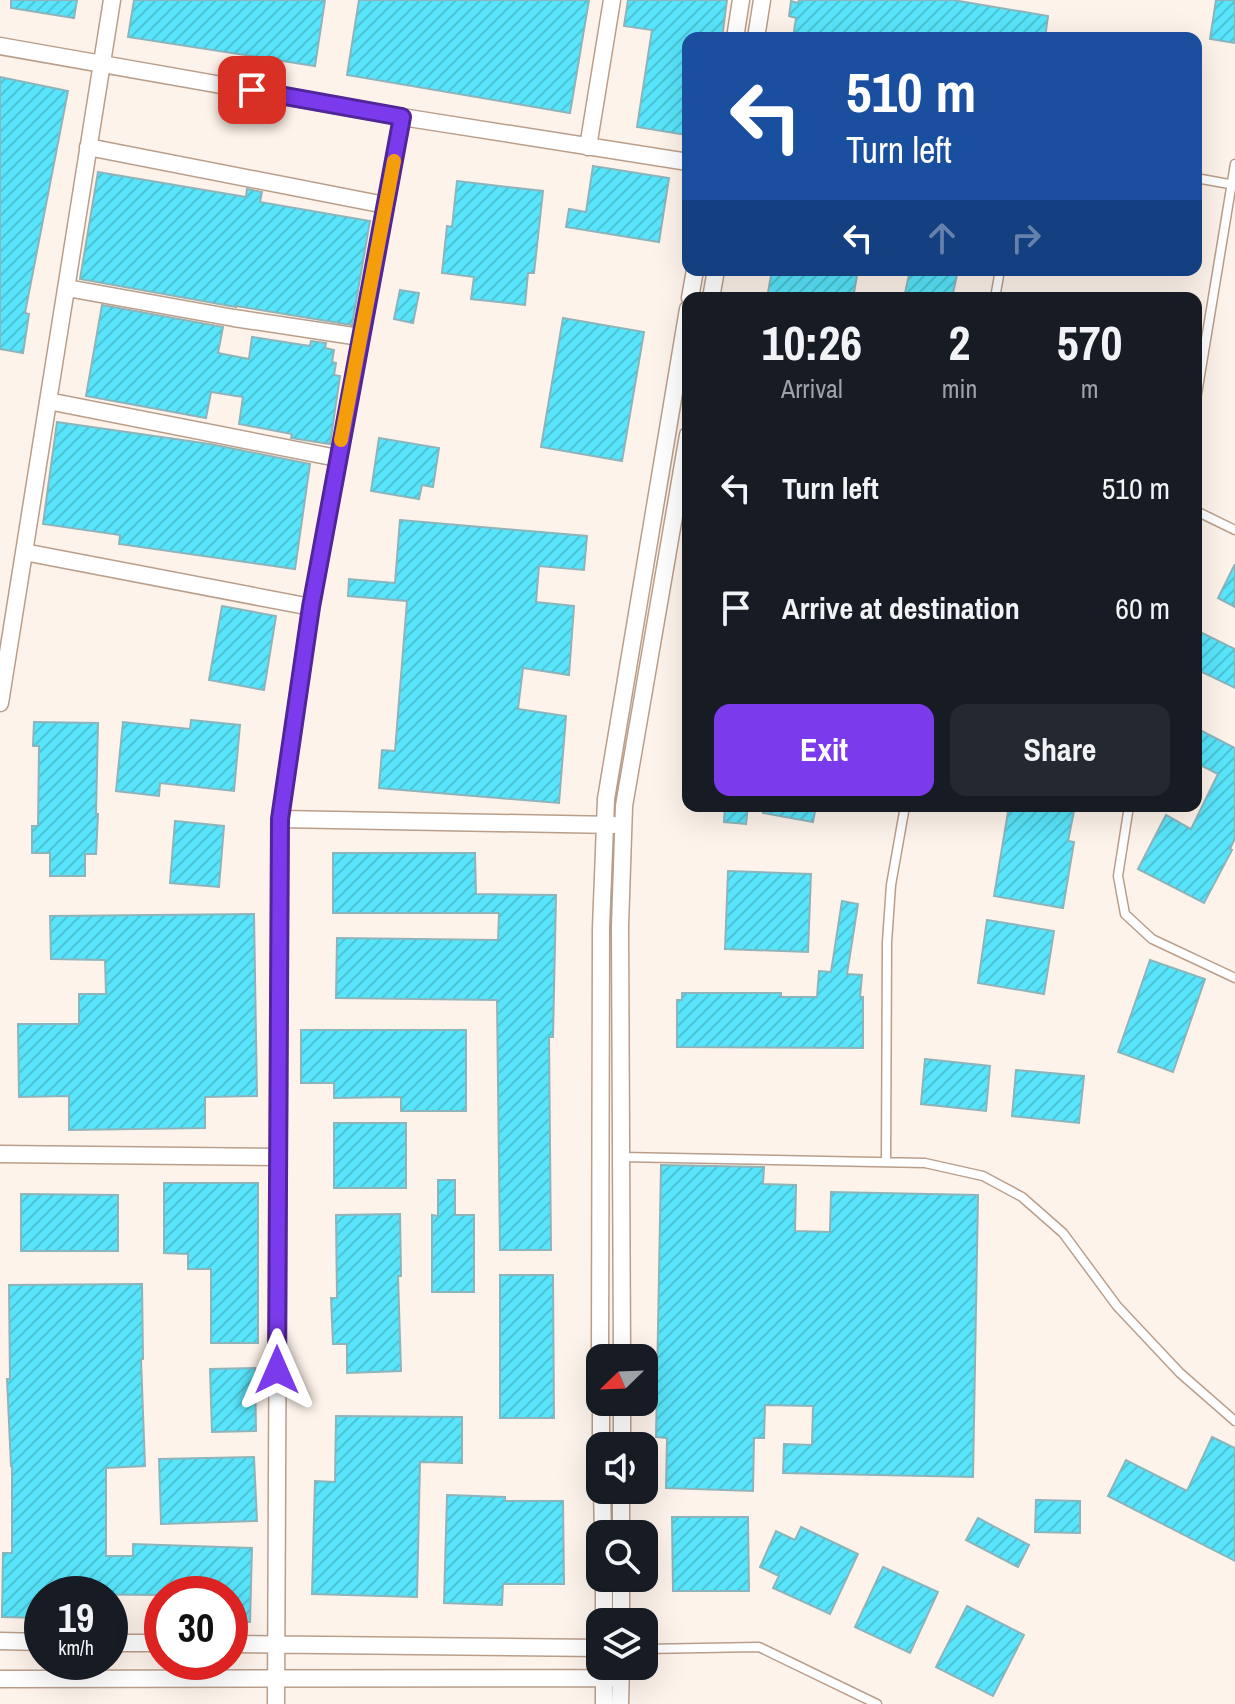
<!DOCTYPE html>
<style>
:root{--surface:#171b24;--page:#242831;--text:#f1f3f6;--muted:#9ea1a6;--accent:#7c3aed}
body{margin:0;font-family:"Archivo Narrow",sans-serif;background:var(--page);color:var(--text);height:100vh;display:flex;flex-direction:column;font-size:30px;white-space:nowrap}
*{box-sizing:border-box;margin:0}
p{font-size:26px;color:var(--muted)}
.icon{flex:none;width:44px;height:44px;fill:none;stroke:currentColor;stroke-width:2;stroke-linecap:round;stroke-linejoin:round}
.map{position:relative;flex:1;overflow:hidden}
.drawer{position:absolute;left:682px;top:292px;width:520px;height:520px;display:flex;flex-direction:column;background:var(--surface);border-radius:16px;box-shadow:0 8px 32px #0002}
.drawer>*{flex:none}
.guide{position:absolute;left:682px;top:32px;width:520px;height:244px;border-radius:16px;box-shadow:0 8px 32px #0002;background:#1a4fa0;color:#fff;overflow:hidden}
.needle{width:52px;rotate:247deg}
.tools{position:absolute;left:586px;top:1344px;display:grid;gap:16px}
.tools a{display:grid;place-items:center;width:72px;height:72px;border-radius:16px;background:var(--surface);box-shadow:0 8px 32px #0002;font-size:40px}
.speed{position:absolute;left:24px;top:1576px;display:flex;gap:16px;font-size:40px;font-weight:700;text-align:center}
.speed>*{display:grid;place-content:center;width:104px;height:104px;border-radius:50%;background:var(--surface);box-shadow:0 8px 32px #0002;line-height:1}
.speed small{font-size:20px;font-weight:400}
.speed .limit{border:12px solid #d22;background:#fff;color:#111}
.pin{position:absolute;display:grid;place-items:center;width:68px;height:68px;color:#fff;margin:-34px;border-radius:16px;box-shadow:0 4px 12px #0006}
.me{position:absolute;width:88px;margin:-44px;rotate:0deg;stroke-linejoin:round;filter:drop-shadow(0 0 6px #0008)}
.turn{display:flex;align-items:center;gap:28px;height:168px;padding:0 32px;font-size:36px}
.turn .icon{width:104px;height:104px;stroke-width:2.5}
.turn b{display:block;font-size:56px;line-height:68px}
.lanes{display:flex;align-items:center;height:76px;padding:0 32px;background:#0003;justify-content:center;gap:40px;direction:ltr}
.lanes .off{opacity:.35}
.eta{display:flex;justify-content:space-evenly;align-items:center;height:136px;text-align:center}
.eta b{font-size:48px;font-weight:700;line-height:56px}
.action{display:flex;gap:16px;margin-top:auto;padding:16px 32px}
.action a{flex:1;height:92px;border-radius:16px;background:var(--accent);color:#fff;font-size:32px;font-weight:700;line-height:92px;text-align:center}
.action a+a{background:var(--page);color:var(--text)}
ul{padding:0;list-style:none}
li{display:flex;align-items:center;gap:24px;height:120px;padding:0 32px}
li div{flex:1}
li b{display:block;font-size:30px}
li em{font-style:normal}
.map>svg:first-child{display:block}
</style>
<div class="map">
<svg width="1235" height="1704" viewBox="0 0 1235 1704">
<defs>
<pattern id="building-hatch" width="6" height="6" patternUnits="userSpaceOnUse" patternTransform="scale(2)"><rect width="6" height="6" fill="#58e5fb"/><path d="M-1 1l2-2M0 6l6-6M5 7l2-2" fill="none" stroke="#4cc4d6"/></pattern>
</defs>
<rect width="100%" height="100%" fill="#fef3ea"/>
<path fill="url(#building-hatch)" stroke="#8db4bb" stroke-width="2" d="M11 0H77L74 18 11 8Z
M134 0H325L315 66 128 37Z
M359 0H589L570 113 347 75Z
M628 0H727L722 38H688L687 135 637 127 652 30 624 26Z
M799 0H953L1048 16 1045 38H793L796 18 789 16 791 1 798 3Z
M1216 0H1235V43L1210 39Z
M0 77 68 91 25 313 29 314 23 353 0 349Z
M593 166 669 178 659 242 566 227 569 209 586 212Z
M98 172 246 197 247 189 262 192 260 202 370 221 352 325 236 306V307L80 279Z
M457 181 543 191 534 273H528L525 305 471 299 474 277 442 273 447 226 452 227Z
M772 270H858L853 298H767Z
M910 270H958L952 298H904Z
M400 290 419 293 413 323 394 319Z
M102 305 223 327 218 353 249 359 252 337 310 346 311 341 326 343 325 348 334 350 332 362 336 363 334 375 340 376 330 444 291 438 292 434 239 424 243 397 211 392 206 418 86 396Z
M563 318 644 332 622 461 541 447Z
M57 422 210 444 310 464 295 569 119 544 120 535 43 524Z
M379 438 439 448 433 487 422 485 419 499 371 491Z
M400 520 587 536 584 570 539 566 536 602 574 606 569 675 523 668 518 709 566 716 559 803 379 788 382 750 395 751 407 601 348 596 349 579 395 583Z
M1235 564V607L1218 598Z
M222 606 276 616 264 690 209 680Z
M1196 630 1235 649V688L1196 669Z
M191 720 240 725 234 791 160 783 159 796 116 791 123 722 190 729Z
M34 722 98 723 96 814H98L96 854H85V876H50V853H32V826H38L39 746H33Z
M1196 728 1235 748V838L1230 849 1232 850 1204 903 1138 869 1166 815 1191 829 1218 774 1196 763Z
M725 806H748L746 824 724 822Z
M763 806H816L813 822 763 813Z
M1009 806H1075L1068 841 1074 842 1063 908 994 896Z
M175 821 224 826 219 887 170 883Z
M333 853H475L476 894 556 895 553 1037H549L551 1250H500L497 1000 336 998 337 938 498 940 499 913H333Z
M728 871 811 874 808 952 725 949Z
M842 901 858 904 847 974 862 975 860 997H863V1048L677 1047V1000H682V993H781V997H817L819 971 831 972Z
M254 914 257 1096 205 1097V1128L69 1130V1096L19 1097 18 1024H79V994H106L105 960 51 959 50 916Z
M987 920 1054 931 1044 994 978 983Z
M1150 960 1205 979 1173 1072 1118 1052Z
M301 1030H466V1111H401V1097L334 1098V1083H301Z
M925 1059 990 1066 986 1111 921 1104Z
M1016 1070 1084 1076 1079 1123 1012 1116Z
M334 1123H406V1188H334Z
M661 1165 764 1167 763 1184 796 1185 795 1231 830 1232 831 1192 978 1195 973 1477 783 1473 784 1444 812 1445 813 1406 765 1405 764 1438H754L753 1491 666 1488 667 1438 656 1437Z
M438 1180H455V1215H474V1292H432V1215L438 1216Z
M164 1183H258V1343H211V1269H188V1254L164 1253Z
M21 1194 118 1195V1251H21Z
M400 1214 401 1276H398L401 1371 347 1373V1344H333L331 1298H337L336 1215Z
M500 1275H553L554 1418H500Z
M142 1284 143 1359H141L145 1466 106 1468V1556H133V1544L252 1548 250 1622H230V1594H162V1595L42 1594V1618L2 1617 3 1553H12V1466H11L7 1379H10L9 1285Z
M255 1368 256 1431 212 1432 210 1369Z
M336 1416 462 1417V1463L420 1462 417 1597 312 1594 315 1481 335 1482Z
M1212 1437 1235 1448V1561L1108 1496 1126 1460 1187 1491Z
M254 1457 257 1521 161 1524 159 1459Z
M447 1495 505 1497V1501H563L564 1584H503L502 1605 444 1603Z
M1036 1500 1080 1501V1533L1035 1532Z
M672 1517H748L749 1591H673Z
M978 1518 1029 1545 1018 1567 966 1540Z
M801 1527 858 1554 830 1614 773 1588 779 1576 760 1567 776 1531 795 1540Z
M883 1567 938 1592 910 1653 855 1627Z
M967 1606 1024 1635 993 1696 936 1667Z"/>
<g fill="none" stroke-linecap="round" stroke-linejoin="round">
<g stroke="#b99e8a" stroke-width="11">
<path id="service" d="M1196 178 1235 185
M995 298 1000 270
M1196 400 1235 164
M1196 511 1235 530
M1129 806 1118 876 1125 914 1152 939 1235 978
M621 1157 925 1163 983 1176 1022 1197 1063 1233 1117 1306 1180 1373 1235 1421
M886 1162 887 942 891 885 905 806
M644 1649 759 1647 877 1704"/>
</g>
<g stroke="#b99e8a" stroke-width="19">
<path id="minor" d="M735 38 741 0
M756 38 762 0
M0 46 402 117 688 162
M88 147 385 205
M588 147 612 0
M67 288 234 318 360 337
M690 298 695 270
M711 298 716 270
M48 401 337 458
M24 552 311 607
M0 703 112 0
M280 819 614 825
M0 1154 278 1157
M600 1358 601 928 606 799 688 309
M622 1358 620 926 624 806 688 435
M601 1402V1446
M622 1446V1402
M602 1490 603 1534
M621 1534V1490
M604 1578V1622
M621 1622V1578
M0 1641 42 1642
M110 1643H162
M230 1644 600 1648
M0 1679 620 1678
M276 1704 280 819 311 607 402 117
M604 1704V1666
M620 1704 621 1666"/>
</g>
<use href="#service" stroke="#fff" stroke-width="8"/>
<use href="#minor" stroke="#fff" stroke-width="16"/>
</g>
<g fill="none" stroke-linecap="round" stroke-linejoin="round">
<g stroke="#51269a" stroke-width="20">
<path id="route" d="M252 90 402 117 311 607 280 819 277 1370"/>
</g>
<use href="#route" stroke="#7c3aed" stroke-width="14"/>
<path stroke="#f59e0b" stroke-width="14" d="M341 440 394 161"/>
</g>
</svg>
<div class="tools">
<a><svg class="needle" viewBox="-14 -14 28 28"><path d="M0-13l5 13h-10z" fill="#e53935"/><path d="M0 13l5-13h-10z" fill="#9ea1a6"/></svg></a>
<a><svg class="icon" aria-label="sound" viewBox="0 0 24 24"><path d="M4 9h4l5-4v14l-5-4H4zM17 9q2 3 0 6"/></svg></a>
<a><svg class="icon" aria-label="search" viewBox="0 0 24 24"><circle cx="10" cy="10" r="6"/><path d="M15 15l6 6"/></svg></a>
<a><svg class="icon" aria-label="layers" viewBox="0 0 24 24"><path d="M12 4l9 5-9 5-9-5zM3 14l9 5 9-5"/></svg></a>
</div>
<div class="speed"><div>19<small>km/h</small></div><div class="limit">30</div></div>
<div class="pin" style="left:252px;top:90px;background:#d93025"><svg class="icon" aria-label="arrive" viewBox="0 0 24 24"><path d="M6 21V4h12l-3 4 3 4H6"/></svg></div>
<svg class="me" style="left:277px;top:1370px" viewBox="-20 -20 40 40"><path d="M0-17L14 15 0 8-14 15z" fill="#7c3aed" stroke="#fff" stroke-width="4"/></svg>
<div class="guide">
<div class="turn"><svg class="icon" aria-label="left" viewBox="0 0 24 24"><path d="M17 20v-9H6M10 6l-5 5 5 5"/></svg><div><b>510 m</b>Turn left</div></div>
<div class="lanes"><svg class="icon" aria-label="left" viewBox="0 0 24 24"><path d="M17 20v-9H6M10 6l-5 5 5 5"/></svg><svg class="icon off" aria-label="ahead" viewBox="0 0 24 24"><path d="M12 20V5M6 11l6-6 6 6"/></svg><svg class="icon off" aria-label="right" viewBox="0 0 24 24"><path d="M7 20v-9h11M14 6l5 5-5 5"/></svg></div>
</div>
<section class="drawer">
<div class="eta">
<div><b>10:26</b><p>Arrival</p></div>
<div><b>2</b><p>min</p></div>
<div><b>570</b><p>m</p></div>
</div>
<ul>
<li><svg class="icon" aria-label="left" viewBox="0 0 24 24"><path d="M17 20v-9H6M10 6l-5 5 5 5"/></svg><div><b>Turn left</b></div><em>510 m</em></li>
<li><svg class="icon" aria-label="arrive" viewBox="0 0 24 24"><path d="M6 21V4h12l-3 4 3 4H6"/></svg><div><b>Arrive at destination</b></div><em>60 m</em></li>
</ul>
<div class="action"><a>Exit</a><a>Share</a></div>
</section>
</div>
